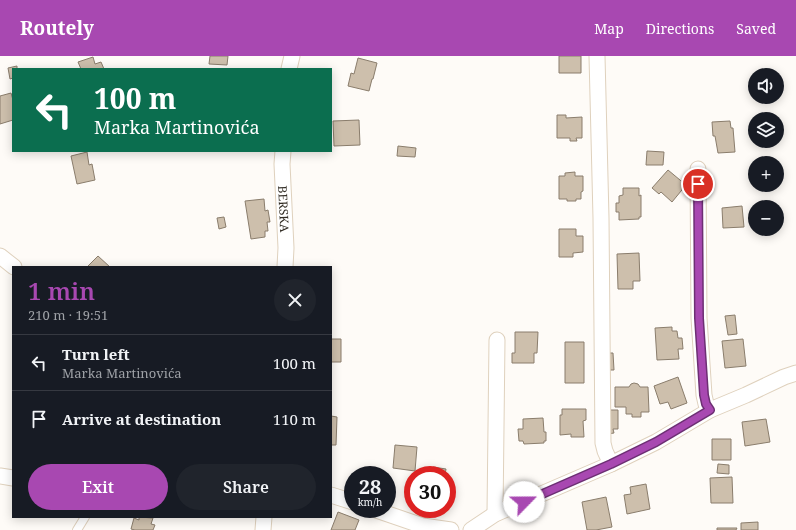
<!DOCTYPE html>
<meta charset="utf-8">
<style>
:root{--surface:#171b24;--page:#20242c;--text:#f1f3f6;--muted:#9ea1a6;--line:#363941;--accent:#a848b1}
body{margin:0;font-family:"Noto Serif",serif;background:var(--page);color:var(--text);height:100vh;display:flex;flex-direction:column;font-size:15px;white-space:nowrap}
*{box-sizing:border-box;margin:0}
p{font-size:13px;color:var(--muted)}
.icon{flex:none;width:22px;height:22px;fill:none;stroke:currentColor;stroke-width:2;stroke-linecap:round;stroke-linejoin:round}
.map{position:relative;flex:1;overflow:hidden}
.details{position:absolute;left:12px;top:210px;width:320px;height:252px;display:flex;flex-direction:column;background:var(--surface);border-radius:0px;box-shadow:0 2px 10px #0003}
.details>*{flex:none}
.banner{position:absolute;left:12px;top:12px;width:320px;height:84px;border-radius:0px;box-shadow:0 2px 10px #0003;background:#0b6e4f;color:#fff;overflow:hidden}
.controls{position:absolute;left:748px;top:12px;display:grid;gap:8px}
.controls a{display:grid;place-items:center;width:36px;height:36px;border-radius:50%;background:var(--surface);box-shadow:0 2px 10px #0003;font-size:20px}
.speed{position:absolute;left:344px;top:410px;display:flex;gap:8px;font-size:20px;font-weight:700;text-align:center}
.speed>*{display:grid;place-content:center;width:52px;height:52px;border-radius:50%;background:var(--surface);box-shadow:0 2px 10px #0003;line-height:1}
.speed small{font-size:10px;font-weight:400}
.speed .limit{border:6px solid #d22;background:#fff;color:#111}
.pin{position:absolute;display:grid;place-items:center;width:34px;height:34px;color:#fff;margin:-17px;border:2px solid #fff;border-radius:50%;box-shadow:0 1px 4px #0007}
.me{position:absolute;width:44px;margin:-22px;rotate:67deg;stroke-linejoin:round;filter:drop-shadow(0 0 3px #0008)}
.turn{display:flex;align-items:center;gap:14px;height:84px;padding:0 16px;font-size:18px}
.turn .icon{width:52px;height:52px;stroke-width:2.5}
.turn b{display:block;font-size:28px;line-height:34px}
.round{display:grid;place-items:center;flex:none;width:42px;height:42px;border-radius:21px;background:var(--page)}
.headline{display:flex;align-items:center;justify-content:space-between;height:68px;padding:0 16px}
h1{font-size:24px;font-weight:600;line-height:30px;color:var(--accent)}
.primary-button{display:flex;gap:8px;margin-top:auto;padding:8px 16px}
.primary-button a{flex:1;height:46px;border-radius:24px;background:var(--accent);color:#fff;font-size:16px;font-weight:600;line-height:46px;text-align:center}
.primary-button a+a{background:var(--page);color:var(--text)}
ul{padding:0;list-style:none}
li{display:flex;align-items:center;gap:12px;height:56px;padding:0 16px;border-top:1px solid var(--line)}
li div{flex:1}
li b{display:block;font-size:15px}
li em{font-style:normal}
header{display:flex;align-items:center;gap:24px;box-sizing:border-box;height:56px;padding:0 20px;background:var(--accent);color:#fff}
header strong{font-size:19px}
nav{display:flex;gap:22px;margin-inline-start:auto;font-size:14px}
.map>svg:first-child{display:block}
</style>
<header>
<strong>Routely</strong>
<nav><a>Map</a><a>Directions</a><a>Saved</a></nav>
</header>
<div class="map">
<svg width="796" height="474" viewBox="0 0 796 474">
<rect width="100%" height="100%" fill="#fefbf7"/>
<path fill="#cdbfac" stroke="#8a7d6c" d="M210 0H228L227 9 209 8Z
M559 0H581V17H559Z
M93 1 95 8 101 6 104 13H81L78 6Z
M358 2 377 7 373 23H372L369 35 348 30 351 17 354 18Z
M17 10V13H13V22L10 23 8 12Z
M11 37 13 44V64L0 68V40Z
M557 59H566V62L582 61V82H576L577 85H570V82H557Z
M359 64 360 89 334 90 333 65Z
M730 65 731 72H733L735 96 718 97 715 80H713L712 66Z
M398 90 416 92 415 101 397 100Z
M647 95 664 96 663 109H646Z
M87 96 89 109 92 108 95 124 77 128 71 100Z
M668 114 686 129 672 146 661 136 659 138 652 132Z
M575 116V120H583V135L581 136V143H576V145H567V143H559V120H565V117Z
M623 132H639V140L641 139V161H639V163L619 164V156H616V147H619V140L623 139Z
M264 143 265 155 268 154 270 166H267L268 175H265V181L251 183 245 145Z
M742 150 744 171 723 172 722 152Z
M224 161 226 171 219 173 217 162Z
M559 173H576V180H583V196L573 197V201H559Z
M639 197 640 225H633V233H618L617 198Z
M98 200 110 211H87Z
M735 259 737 278 728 279 725 260Z
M672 271V275H677L678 282H682L683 293H678L679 303 657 304 655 272Z
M515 276H538L537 297H534V307H512V297H515Z
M331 283H341V306H331Z
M743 283 746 310 725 312 722 285Z
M565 286H584V327H565Z
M606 297H613L614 314H607Z
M678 321 687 347 671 353 668 346 660 348 654 330Z
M634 327 638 328 640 331H648L649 356H641V361H632V358H626V351H615V331H629L631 328Z
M562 353H586V364L583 365 584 381H571V378L560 379V359H562Z
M607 354H618V373H613L614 377 607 378Z
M331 360 337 361 336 389H331Z
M543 362 544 376H546V385H544V387L524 388 523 385H519L518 373H523V363Z
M766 363 770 386 745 390 742 366Z
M712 383H731V404H712Z
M395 389 417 391 415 415 393 412Z
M718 408 729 409V418L717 417Z
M433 411 446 413 445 419H433Z
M732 421 733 447H711L710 422Z
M646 428 650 453 627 458 624 439 631 438 630 431Z
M606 441 612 471 596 474H587L582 446Z
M338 456 359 464 355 474H331Z
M139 461 153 462 151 468 155 469 153 474H135L131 473 134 462 139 464Z
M758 466V474H741V467Z
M717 472H737L736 474H717Z"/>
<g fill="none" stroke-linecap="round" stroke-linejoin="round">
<g stroke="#dfd1bd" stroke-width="10">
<path id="service" d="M77 474 85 461"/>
</g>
<g stroke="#dfd1bd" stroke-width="17">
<g id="minor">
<path d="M597 0 601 162 603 387 605 395 611 408"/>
<path d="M289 13 292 0"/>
<path id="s1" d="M283 95 282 108 286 192 285 211"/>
<path d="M698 113 699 262 704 339 706 348 710 354"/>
<path d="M0 200 14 211"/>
<path d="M0 420 13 422"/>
<path d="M331 439 353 446"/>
<path d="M373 453 423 470 451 474"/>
<path d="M495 458 497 284"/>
<path d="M263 474 264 461"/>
<path d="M471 474 495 458 611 408 656 386 710 354 746 339 784 321 796 317"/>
</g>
</g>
<use href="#service" stroke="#fff" stroke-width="8"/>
<use href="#minor" stroke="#fff" stroke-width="15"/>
</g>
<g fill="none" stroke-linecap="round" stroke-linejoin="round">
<g stroke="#6d2f73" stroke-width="10">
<path id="route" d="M524 446 611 408 656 386 710 354 706 348 704 339 699 262 698 128"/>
</g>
<use href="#route" stroke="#a848b1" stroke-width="7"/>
</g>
<g text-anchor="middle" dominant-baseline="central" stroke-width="3" stroke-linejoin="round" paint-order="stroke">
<g font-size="12" fill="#322d25" stroke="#fff">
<text stroke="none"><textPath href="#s1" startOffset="58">BERSKA</textPath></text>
</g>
</g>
</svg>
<div class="controls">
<a><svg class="icon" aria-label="sound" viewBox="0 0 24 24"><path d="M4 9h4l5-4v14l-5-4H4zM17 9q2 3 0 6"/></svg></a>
<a><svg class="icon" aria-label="layers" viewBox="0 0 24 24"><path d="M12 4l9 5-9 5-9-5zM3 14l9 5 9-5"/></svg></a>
<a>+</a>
<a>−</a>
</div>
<div class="speed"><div>28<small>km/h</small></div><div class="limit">30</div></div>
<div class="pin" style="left:698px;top:128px;background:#d93025"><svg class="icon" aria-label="arrive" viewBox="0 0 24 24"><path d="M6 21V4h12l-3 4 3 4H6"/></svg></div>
<svg class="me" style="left:524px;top:446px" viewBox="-20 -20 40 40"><circle r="19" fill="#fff"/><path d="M0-13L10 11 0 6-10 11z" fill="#a848b1"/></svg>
<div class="banner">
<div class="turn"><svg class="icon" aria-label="left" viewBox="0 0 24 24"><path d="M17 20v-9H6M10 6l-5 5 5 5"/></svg><div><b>100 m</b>Marka Martinovića</div></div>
</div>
<section class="details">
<div class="headline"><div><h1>1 min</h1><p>210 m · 19:51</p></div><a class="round"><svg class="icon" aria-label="close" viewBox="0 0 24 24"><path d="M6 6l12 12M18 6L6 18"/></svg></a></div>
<ul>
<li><svg class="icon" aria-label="left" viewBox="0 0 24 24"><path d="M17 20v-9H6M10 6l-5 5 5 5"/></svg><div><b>Turn left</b><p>Marka Martinovića</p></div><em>100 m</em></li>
<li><svg class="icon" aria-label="arrive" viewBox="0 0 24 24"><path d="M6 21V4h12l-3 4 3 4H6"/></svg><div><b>Arrive at destination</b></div><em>110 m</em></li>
</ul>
<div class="primary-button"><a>Exit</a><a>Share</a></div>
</section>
</div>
